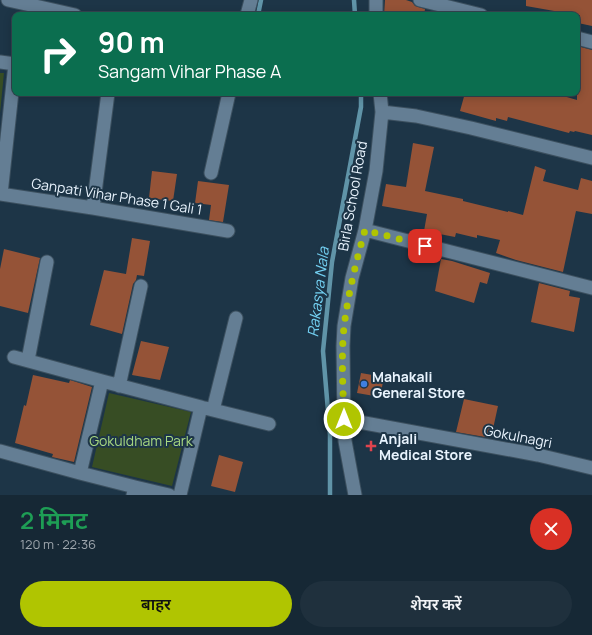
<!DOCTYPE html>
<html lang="hi">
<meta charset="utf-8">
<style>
:root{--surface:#162835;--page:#1f303d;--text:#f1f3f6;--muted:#9ea6ad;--line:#354450;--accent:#b0c501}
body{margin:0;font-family:Manrope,"Noto Sans Devanagari",sans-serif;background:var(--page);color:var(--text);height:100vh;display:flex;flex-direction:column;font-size:15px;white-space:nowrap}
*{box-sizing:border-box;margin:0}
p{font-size:13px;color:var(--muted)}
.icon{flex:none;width:22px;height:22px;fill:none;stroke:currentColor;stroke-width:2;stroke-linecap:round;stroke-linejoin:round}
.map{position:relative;height:495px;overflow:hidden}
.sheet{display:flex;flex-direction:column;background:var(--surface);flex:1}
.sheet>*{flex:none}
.guide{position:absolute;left:12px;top:12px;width:568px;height:84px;border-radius:8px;box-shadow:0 2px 10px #0003,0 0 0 1px var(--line);background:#0b6e4f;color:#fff;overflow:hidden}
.pin{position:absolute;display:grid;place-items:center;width:34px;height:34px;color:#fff;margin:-17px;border-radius:8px;box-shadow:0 2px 6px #0006}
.me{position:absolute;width:44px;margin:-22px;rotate:0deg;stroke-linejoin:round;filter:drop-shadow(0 0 3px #0008)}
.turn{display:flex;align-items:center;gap:14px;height:84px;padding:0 20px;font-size:18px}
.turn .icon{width:52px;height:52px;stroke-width:2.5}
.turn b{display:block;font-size:28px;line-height:34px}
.round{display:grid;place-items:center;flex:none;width:42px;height:42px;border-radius:21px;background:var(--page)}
.summary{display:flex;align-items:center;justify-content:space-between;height:68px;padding:0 20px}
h1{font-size:24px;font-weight:600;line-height:30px;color:#1e9e55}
.button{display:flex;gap:8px;margin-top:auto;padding:8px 20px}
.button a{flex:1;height:46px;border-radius:24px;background:var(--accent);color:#111;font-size:16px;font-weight:600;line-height:46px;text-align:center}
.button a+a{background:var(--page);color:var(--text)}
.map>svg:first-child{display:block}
</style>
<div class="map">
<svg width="592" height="495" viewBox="0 0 592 495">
<rect width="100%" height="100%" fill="#1d3547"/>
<path fill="#374d24" d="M0 73H4L0 113Z
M109 393 191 412 172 486 92 467Z"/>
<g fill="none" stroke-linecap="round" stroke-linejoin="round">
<path stroke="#6094a8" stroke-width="4.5" d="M354 0 355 15
M258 15 261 0
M330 495V435L323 351 332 262 361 107V93"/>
</g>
<path fill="#955337" d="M385 0H406L412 2 415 6 425 9 424 15H384Z
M526 0H592V26L578 23 580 15H560V12L526 6Z
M577 46 592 50V135L575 131 574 132 570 131 569 133 508 117 507 121 496 118V121L460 111 465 93H553L577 100Z
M413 143 434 147 425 191 463 199V201L508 212V211L523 215 535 166 546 170 543 181 578 190 581 178 592 181V214L576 211 563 272 516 260 496 253 500 240 477 235V238L456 233 455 237 424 231 427 214 382 206 386 184 406 187Z
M152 171 177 174 173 201 149 198Z
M198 181 229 185 223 222 209 220 211 205 195 203Z
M132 238 150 241 144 276 137 275 136 280 133 284 122 334 90 325 104 270 126 274Z
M4 249 40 258 28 313 0 306V269Z
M441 259 452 261 490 273 487 284 480 282 474 303 435 291Z
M539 283 570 291 569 296 580 298 574 332 531 322Z
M141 341 169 347 160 380 132 375Z
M361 373 384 377 380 397 357 393Z
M33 375 69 383 70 380 92 387 74 462 52 457 53 454 15 443 24 405 26 406Z
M464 399 498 406 491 438 456 432Z
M219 455 243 462 235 492 211 486Z"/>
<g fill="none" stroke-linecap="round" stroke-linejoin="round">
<g stroke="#3c505f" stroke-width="15">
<path id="street" d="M8 0 75 15
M420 0 481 15
M247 15 251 0
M376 15V0
M577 38 592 42
M0 62 15 64
M382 112 416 116 471 128 592 158
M211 173 229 93
M0 194 93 208 228 231
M1 194 15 64
M93 208 108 93
M365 230 592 288
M14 357 102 381
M28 360 47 262
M119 386 141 286
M205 408 269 424
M213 410 236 318
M343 419 538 455 592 468
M0 451 80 473 135 487 133 495
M80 473 102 381 201 407 180 495
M135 487 169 495
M355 495 345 441 344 422 343 346 344 326 352 278 365 230 376 171 382 112 380 93"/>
</g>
<use href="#street" stroke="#647e94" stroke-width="13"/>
</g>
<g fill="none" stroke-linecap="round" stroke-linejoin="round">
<path stroke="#b0c501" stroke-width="7" stroke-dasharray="0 12.6" d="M344 419C343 388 341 357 344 327 348 294 356 262 365 230L425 246"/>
</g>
<circle fill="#3f7fe0" stroke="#1d3547" stroke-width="1.5" cx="364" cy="384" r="4"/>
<path fill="#e0444e" stroke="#1d3547" stroke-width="1.5" d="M369 440h4v4h4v4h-4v4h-4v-4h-4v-4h4z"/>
<g text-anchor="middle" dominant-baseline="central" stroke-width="4" stroke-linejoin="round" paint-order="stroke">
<g font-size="14" fill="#e9f4fe" stroke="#1d3547">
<text transform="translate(117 196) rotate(9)">Ganpati Vihar Phase 1 Gali 1</text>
<text transform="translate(352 196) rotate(-80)">Birla School Road</text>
<text transform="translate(518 436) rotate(11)">Gokulnagri</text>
</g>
<g font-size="14" font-weight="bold" fill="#e9f4fe" stroke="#1d3547" text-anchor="start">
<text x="372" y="376">Mahakali<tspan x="372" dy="16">General Store</tspan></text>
<text x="379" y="438">Anjali<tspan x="379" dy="16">Medical Store</tspan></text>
</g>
<g font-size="14" fill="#a8d981" stroke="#1d3547">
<text x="141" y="440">Gokuldham Park</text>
</g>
<g font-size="15" font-style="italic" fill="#73d1f3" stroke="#1d3547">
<text transform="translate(318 292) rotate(-83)">Rakasya Nala</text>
</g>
</g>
</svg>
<div class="pin" style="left:425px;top:246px;background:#d93025"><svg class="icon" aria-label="arrive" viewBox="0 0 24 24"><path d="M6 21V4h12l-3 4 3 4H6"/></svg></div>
<svg class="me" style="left:344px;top:419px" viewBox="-20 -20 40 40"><circle r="17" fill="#b0c501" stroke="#fff" stroke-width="3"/><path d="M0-11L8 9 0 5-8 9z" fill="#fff"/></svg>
<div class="guide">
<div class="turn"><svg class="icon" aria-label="right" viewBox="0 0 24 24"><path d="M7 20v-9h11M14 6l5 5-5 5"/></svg><div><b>90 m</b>Sangam Vihar Phase A</div></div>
</div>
</div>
<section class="sheet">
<div class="summary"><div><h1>2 मिनट</h1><p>120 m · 22:36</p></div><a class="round" style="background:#d93025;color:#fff"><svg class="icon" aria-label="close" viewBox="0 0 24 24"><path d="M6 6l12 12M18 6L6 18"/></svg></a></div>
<div class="button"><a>बाहर</a><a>शेयर करें</a></div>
</section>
